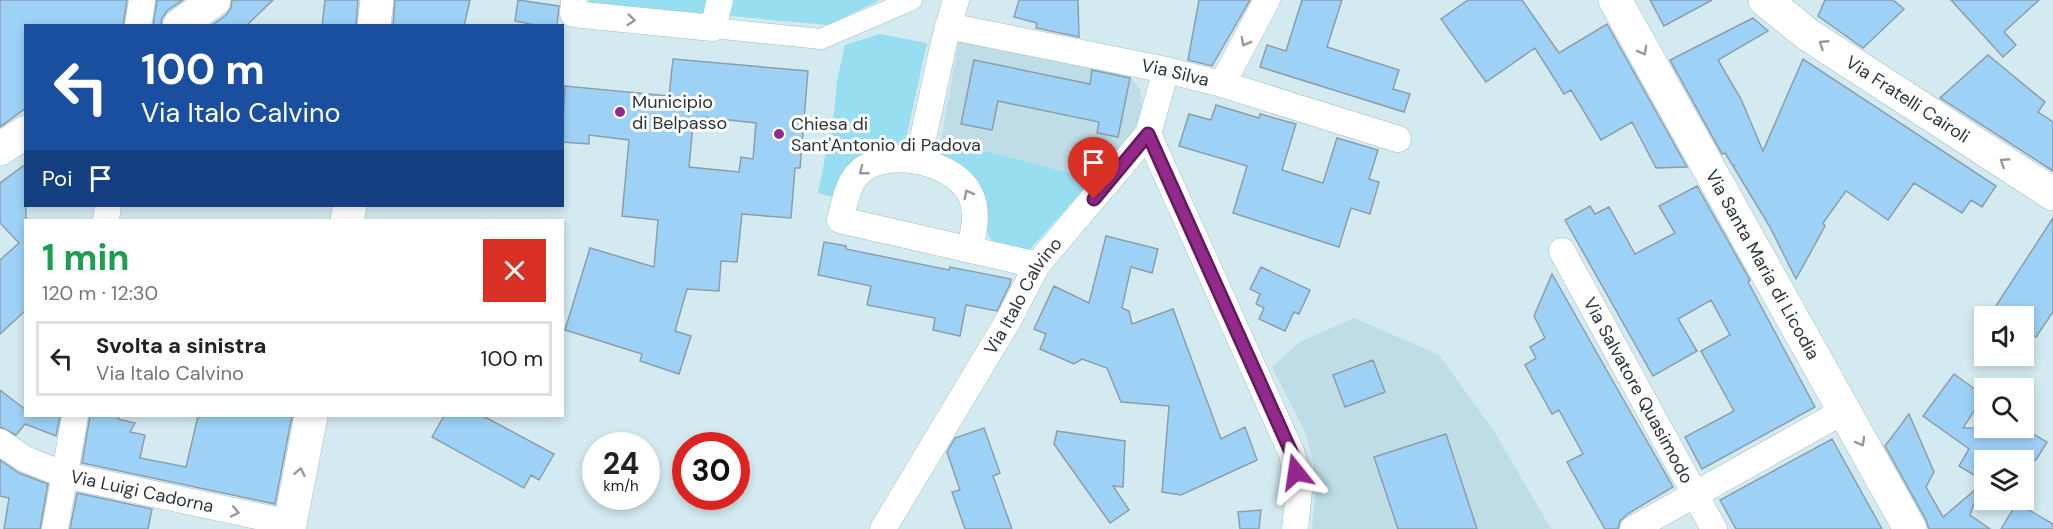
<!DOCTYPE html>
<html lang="it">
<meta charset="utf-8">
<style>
:root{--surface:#fff;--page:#f6f6f6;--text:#222;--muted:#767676;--line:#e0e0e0}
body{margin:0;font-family:"DM Sans",sans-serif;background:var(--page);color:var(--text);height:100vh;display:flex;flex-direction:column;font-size:22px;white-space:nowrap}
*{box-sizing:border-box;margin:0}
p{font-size:20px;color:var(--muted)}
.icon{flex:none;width:33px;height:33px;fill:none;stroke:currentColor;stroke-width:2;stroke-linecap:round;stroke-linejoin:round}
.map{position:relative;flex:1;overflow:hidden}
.sheet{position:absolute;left:24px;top:219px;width:540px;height:198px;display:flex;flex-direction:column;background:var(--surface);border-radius:0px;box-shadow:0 3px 9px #0003}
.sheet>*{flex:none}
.banner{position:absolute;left:24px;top:24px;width:540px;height:183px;border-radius:0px;box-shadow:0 3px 9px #0003;background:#1a4fa0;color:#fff;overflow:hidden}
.controls{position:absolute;left:1974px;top:306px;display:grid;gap:12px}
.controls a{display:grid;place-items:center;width:60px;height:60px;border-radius:0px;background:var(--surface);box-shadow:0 3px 9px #0003;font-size:30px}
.speed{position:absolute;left:582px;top:432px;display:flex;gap:12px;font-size:30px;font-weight:700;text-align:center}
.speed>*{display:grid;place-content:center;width:78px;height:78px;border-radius:50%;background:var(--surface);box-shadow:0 3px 9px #0003;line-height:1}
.speed small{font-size:15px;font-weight:400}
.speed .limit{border:9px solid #d22;background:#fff;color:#111}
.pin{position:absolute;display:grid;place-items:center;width:51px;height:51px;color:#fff;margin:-62px -26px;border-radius:50% 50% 50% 0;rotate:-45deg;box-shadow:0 0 6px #0007}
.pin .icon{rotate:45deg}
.me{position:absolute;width:66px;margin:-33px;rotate:345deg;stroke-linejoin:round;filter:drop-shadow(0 0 4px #0008)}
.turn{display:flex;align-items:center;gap:21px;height:126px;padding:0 18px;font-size:27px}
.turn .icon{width:78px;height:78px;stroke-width:2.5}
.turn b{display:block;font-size:42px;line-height:51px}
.then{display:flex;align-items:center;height:57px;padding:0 18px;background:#0003;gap:12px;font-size:22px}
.round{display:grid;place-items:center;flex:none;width:63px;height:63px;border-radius:0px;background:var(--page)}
.headline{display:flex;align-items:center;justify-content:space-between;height:102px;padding:0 18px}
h1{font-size:36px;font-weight:700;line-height:45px;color:#1e9e55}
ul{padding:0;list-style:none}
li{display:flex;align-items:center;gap:18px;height:75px;margin:0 12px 9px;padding:0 6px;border:3px solid var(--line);border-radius:0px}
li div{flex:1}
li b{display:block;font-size:22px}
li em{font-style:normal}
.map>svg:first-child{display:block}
</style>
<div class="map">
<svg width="2053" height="529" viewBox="0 0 2053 529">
<rect width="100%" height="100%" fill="#d3eaf0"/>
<path fill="#bedde6" d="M959 41 1130 76 1140 89 1142 107 1138 124 1131 136 1093 179 941 140Z
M1354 318 1439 355 1494 431 1551 529H1312L1315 499 1313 461 1306 434 1272 367 1300 342Z"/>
<path fill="#96def0" d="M589 0H880L828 25 589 3Z
M880 34 927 43 904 148 837 198 818 193 834 113 837 81 845 45Z
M941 140 1093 179 1031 248 1024 252 994 242 989 237 984 222 940 155Z"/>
<path fill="#9dd1f5" stroke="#8d9eaa" stroke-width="1.5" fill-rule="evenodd" d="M0 0H127L123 26H26V108L0 127Z
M157 0H183L167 11 162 18 161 26H153Z
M232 0H273L246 26H211L226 15 231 8Z
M325 0H358L356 26H322Z
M395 0H470L464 26H393Z
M518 0 559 6 557 26H540L515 21Z
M1019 0H1078L1079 37 1036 28 1037 23 1014 17Z
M1199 0H1250L1212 66 1188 60Z
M1302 0H1342L1327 47 1399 70 1393 89 1410 94 1404 112 1260 67 1267 45 1286 51Z
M1468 0H1522L1559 53 1607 24 1687 167 1656 168 1632 122 1601 140 1571 90 1564 94 1535 48 1486 82 1441 19Z
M1650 0H1712L1664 26Z
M1825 0H1893L1904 9 1863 48 1818 16Z
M1951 0H2039L2004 32 2016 45 2003 57Z
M1753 18 1768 31 1718 60 1741 99 1763 151 1803 59 1996 186 1982 207 1971 200 1962 213 1914 183 1888 220 1846 191 1823 223 1825 226 1796 279 1770 227 1733 166 1735 165 1733 166 1725 153 1722 154 1670 60Z
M1988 55 2045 102 2038 112 2053 122V171L1940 98Z
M673 59 808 71 800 168H795L791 218 742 214 737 262 721 261 719 291 687 289 675 331 691 336 679 374 640 361 642 354 565 330 590 248 654 267 658 220 622 216 629 140 589 135V144L562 142 565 86 669 96ZM702 117 756 123 753 159 741 157 739 172 689 167 693 125 701 126Z
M974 60 1090 84 1092 70 1130 78 1118 137 1097 133 1099 122 998 101 992 130 961 124Z
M1216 105 1259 118 1260 114 1296 124 1282 170 1323 183 1337 138 1378 150 1369 179 1379 182 1370 214 1351 208 1339 247 1233 213 1247 166 1179 146 1189 114 1211 120Z
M26 164V310L0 334V260L19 243 0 223V183Z
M1697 186 1750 280 1748 282 1815 407 1702 469 1685 437 1734 411 1701 351 1730 335 1711 300 1678 319 1697 351 1653 376 1565 220 1590 206 1595 214 1609 207 1635 254 1675 233 1659 206Z
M2053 218V312L2036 337 2024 329V316H2005L1994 309Z
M1106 236 1158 249 1152 273 1131 267 1122 308 1129 311 1132 324 1173 309 1221 439 1245 427 1257 460 1181 495 1162 492 1169 406 1121 402 1107 368 1082 359 1074 364 1040 349 1046 334 1034 329 1054 286 1089 303Z
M824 242 846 246V249L949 270 950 267 1011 279 1010 284 997 311 966 305 960 336 933 330 935 318 867 305 871 286 818 275Z
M1261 267 1310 290 1299 314 1294 312 1285 331 1259 319 1264 308 1256 304 1260 294 1250 289Z
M1552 274 1673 487 1629 513 1620 521 1618 529H1605L1582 489 1567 462 1583 454 1559 410 1552 414 1525 365 1536 358 1530 347 1545 338 1534 316Z
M1373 360 1385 392 1345 407 1333 375Z
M1954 374 1984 396 1963 428H1982L1984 424V428H2023L2047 442 2036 460H1984V481L1959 466 1969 449 1923 416Z
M0 390 26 410V416H60L56 436 25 424 16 435 0 427Z
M1909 414 1934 472 1926 487 1943 517 1981 485 1970 515 1990 529H1929L1926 520 1885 446Z
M90 416H119L118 419 135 423 130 432 145 435 140 458 186 467 198 416H292L275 504 82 463Z
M444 416H483L554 454 539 480 531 475 524 488 432 437Z
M984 428 1000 473 993 476 1012 529H965L952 492 960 490 947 452 955 438Z
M1057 431 1125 441 1123 487 1113 486 1129 510 1110 523 1054 444Z
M1446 434 1477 529H1398L1374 457Z
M1832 439 1882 529H1736L1720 500Z
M0 460 19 473 48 484 40 529H4L9 498 0 496Z
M77 493 152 509 148 529H70Z
M2017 503 2053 524V529H2001Z
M1261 510 1259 529H1240L1238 512Z"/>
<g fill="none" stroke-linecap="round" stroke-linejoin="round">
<g stroke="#a7bec4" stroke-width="21">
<path id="pedestrian" d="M713 28 821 39 912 0"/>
</g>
<g stroke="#a7bec4" stroke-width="27">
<g id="minor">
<path d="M574 0 573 14 713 28 720 0"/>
<path d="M138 26 142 0"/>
<path id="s1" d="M948 26 1166 70 1222 84 1398 139"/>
<path d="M1222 84 1267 0"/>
<path d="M1148 134 1292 454 1299 491 1295 529"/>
<path d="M918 161 944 42 956 0"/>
<path d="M106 220 108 206"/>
<path d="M970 250C974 231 979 209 969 192 951 160 879 145 855 177 846 190 844 206 840 220L1037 265"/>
<path id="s2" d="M1562 251 1714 529"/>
<path id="s3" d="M0 442 25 459 65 475 290 523"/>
<path d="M55 529 75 416"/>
<path id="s4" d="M883 529 1008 321 1037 265 1148 134 1166 70"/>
<path d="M1633 529 1844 411"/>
</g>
</g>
<g stroke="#a7bec4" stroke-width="34">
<g id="tertiary">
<path id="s5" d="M1615 0 1910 529"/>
<path id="s6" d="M1765 0 1807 34 2053 194"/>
<path d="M179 26 214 0"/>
<path d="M374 26 377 0"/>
<path d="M0 149 26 132"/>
<path d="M347 220 350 206"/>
<path d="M289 529 311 416"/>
</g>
</g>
<use href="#pedestrian" stroke="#fff" stroke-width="20"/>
<use href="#minor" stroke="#fff" stroke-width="26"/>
<use href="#tertiary" stroke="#fff" stroke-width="33"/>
</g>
<defs><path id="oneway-chevron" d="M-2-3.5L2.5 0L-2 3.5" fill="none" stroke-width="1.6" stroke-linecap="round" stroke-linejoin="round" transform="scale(1.5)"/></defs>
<g stroke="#969a9c">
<use href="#oneway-chevron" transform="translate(631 20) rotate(6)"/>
<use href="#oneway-chevron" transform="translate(1245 42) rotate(118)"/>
<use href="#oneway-chevron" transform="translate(1823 44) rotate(-147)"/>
<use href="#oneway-chevron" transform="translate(1643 51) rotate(61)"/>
<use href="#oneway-chevron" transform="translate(2004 162) rotate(-147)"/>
<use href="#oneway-chevron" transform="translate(863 171) rotate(142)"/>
<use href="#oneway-chevron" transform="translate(968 194) rotate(-118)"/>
<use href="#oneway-chevron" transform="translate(1861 442) rotate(61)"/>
<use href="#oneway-chevron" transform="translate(300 472) rotate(-79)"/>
<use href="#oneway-chevron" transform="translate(235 512) rotate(12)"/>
</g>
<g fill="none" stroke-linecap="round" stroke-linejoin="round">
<g stroke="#601b5b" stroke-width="15">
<path id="route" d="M1094 199 1148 134 1292 454 1296 472"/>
</g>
<use href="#route" stroke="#94298c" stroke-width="10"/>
</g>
<g fill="#94298c" stroke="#fff" stroke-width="2">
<circle cx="620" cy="112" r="6"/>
<circle cx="779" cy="134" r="6"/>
</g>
<g text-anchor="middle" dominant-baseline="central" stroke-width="6" stroke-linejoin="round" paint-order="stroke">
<g font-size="18" fill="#2c3538" stroke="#fff">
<text stroke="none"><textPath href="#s1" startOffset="232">Via Silva</textPath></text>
<text stroke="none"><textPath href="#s6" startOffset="174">Via Fratelli Cairoli</textPath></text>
<text stroke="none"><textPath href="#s5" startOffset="303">Via Santa Maria di Licodia</textPath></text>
<text stroke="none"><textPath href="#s4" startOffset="272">Via Italo Calvino</textPath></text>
<text stroke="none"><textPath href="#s2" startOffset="159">Via Salvatore Quasimodo</textPath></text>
<text stroke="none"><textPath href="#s3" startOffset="152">Via Luigi Cadorna</textPath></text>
</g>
<g font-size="18" fill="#2c3538" stroke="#fff" text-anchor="start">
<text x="632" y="102">Municipio<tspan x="632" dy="21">di Belpasso</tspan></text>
<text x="791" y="124">Chiesa di<tspan x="791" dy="21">Sant'Antonio di Padova</tspan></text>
</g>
</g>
</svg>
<div class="controls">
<a><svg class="icon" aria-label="sound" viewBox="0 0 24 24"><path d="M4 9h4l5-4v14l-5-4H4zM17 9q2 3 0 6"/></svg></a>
<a><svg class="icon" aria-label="search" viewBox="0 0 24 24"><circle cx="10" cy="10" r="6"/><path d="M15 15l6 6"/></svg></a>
<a><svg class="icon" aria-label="layers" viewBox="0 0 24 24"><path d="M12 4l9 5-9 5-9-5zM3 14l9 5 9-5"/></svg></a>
</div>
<div class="speed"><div>24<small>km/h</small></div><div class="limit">30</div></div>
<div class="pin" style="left:1094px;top:199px;background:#d93025"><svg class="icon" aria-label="arrive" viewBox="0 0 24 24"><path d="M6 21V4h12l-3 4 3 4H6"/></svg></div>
<svg class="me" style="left:1296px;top:472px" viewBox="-20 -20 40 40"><path d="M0-17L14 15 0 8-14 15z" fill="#94298c" stroke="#fff" stroke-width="4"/></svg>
<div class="banner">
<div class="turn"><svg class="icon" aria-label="left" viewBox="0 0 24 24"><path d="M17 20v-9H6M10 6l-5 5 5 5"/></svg><div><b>100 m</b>Via Italo Calvino</div></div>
<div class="then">Poi<svg class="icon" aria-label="arrive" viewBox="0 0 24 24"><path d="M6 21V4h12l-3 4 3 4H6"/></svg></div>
</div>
<section class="sheet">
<div class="headline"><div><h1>1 min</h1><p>120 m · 12:30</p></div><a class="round" style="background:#d93025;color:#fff"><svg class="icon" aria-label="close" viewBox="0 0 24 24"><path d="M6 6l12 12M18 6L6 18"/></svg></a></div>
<ul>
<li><svg class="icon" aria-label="left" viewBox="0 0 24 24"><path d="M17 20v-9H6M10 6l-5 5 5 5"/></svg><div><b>Svolta a sinistra</b><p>Via Italo Calvino</p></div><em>100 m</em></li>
</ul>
</section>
</div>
